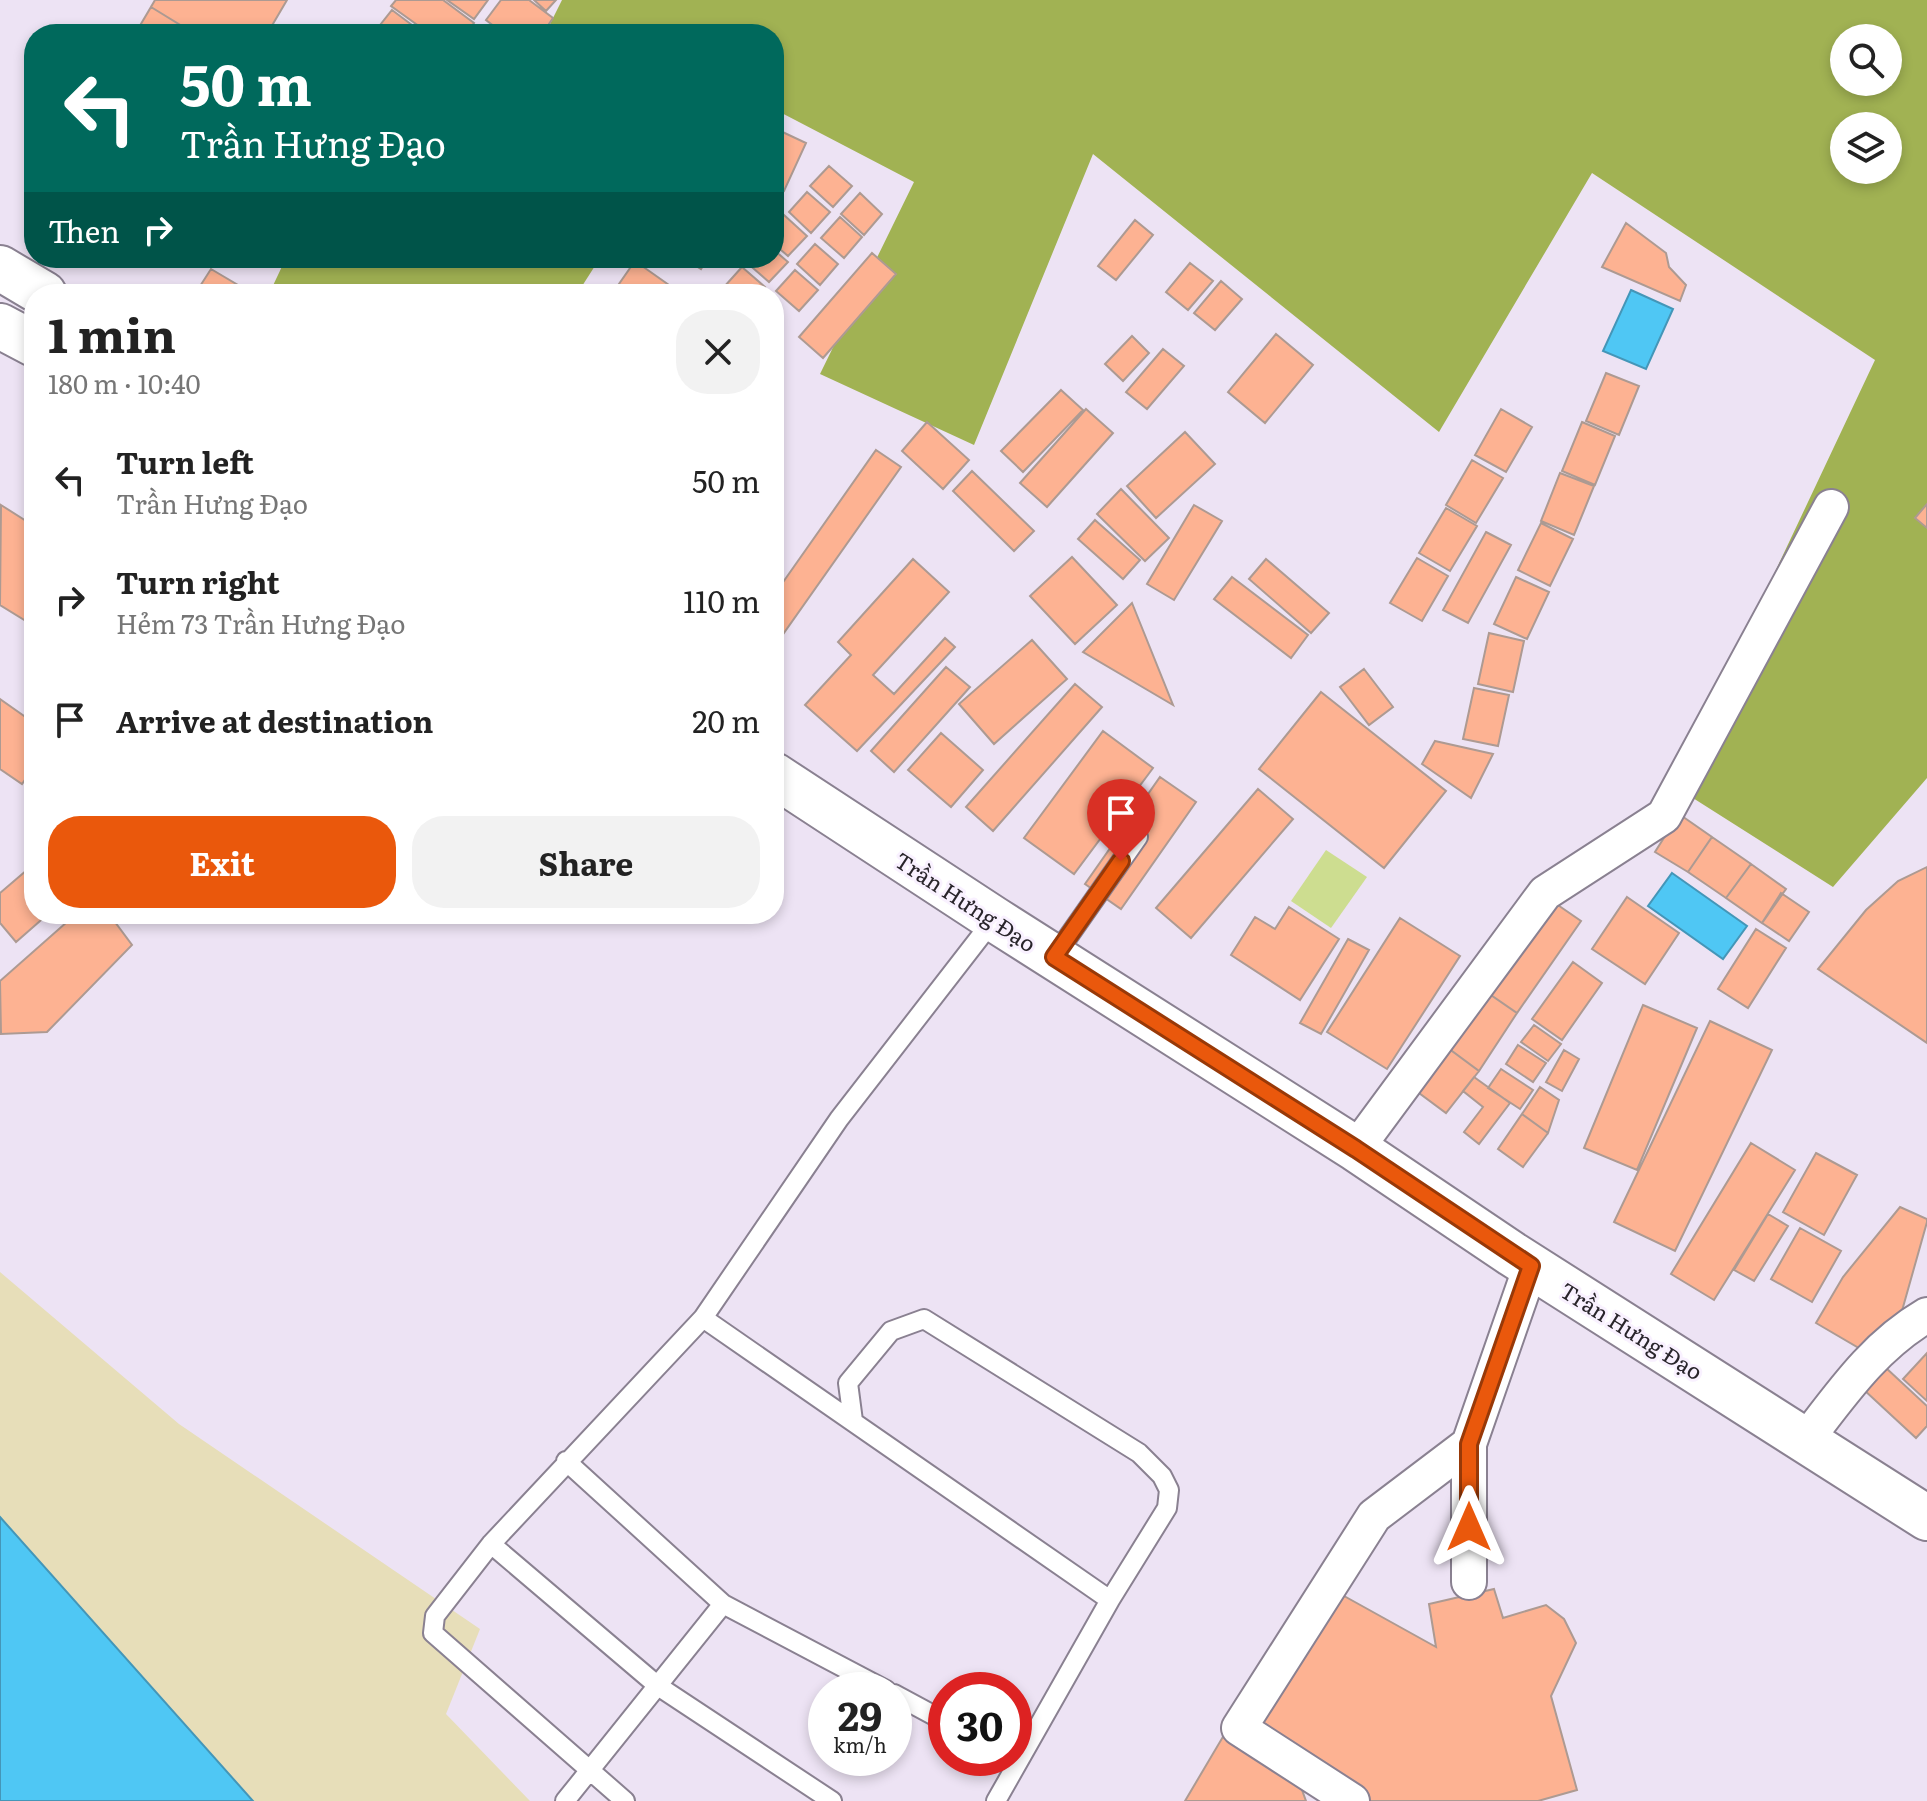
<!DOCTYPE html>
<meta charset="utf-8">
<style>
:root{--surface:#fff;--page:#f2f2f2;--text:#222;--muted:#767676;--accent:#ea580c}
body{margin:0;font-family:Literata,serif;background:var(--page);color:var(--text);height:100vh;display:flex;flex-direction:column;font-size:30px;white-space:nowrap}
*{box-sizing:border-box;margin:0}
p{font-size:26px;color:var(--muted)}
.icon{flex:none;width:44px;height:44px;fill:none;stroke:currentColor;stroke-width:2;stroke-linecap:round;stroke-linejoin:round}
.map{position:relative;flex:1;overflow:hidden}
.panel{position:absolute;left:24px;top:284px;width:760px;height:640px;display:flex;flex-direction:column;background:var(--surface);border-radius:32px;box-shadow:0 4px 12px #0003}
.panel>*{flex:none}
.guide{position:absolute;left:24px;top:24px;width:760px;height:244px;border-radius:32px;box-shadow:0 4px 12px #0003;background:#00695c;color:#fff;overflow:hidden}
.buttons{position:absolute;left:1830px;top:24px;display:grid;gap:16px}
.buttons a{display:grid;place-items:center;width:72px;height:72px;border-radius:50%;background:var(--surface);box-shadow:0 4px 12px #0003;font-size:40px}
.speed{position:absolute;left:808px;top:1672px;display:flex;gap:16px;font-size:40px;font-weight:700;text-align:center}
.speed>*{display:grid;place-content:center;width:104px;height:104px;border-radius:50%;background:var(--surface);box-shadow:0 4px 12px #0003;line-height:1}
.speed small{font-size:20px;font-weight:400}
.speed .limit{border:12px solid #d22;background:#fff;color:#111}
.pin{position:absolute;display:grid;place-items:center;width:68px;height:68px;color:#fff;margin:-82px -34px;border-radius:50% 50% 50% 0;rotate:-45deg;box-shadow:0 0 8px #0007}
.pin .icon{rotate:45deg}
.me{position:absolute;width:88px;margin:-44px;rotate:0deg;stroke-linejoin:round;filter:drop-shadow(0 0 6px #0008)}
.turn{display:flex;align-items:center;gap:28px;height:168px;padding:0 24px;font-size:36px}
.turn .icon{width:104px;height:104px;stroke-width:2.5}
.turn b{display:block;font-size:56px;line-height:68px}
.then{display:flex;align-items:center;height:76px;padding:0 24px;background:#0003;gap:16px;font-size:30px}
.round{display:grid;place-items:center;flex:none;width:84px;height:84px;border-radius:32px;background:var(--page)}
.overview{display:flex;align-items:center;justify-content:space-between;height:136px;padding:0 24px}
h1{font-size:48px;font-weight:700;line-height:60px}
.cta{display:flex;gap:16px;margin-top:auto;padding:16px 24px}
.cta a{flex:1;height:92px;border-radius:32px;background:var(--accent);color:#fff;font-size:32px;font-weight:700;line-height:92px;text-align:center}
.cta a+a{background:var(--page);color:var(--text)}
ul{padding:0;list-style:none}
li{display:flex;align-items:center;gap:24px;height:120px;padding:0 24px}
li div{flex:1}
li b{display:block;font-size:30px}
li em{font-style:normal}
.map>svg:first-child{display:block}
</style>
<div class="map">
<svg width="1927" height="1801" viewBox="0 0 1927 1801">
<rect width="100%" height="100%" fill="#ede3f4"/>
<path fill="#cddd90" d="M1326 850 1367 877 1331 928 1291 901Z"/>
<path fill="#a1b253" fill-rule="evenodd" d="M562 0H1927V778L1833 887 1674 786 1875 360 1592 173 1439 432 1093 154 974 445 820 374 914 182 774 109V34H545ZM1844 38H1888V82H1844ZM1844 126H1888V170H1844Z
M286 258H600L577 294H269Z"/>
<path fill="#e7deb9" d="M0 1272 179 1424 480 1629 446 1714 530 1801H253L0 1517Z"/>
<path fill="#4fc7f4" stroke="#4496b8" stroke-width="2" d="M1631 290 1673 309 1646 369 1603 351Z
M1672 873 1747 926 1723 959 1648 906Z
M0 1517 253 1801H0Z"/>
<path fill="#fdb292" stroke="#ad9a92" stroke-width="2" d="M155 0H287L267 34H195L151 7Z
M396 0H443L474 23 466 34H430L391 6Z
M447 0H488L474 19Z
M501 0H529L553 18 542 34H504L486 20Z
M534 0H556L546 11Z
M151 7 195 34H135Z
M392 10 424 34H373Z
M774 128 806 143 784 191 774 186Z
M829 166 852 186 833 207 810 186Z
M807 192 830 212 811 233 789 212Z
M860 193 882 214 864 235 841 214Z
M784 215 807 236 788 256 774 244V226Z
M840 217 862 237 844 258 821 238Z
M1135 220 1153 235 1116 280 1098 266Z
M1626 223 1666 253 1669 267 1686 285 1680 301 1602 267Z
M815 244 838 264 820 285 797 264Z
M774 250 788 262 769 282 746 262 750 258H774Z
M872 253 896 274 823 358 799 337Z
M684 258H708L701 269Z
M635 261 676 290 673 294H612Z
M1190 263 1213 281 1188 310 1166 292Z
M742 267 765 287 759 294H732L724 287Z
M211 269 253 294H195Z
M795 270 818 290 799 311 776 291Z
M1221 281 1242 299 1215 330 1194 313Z
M1276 334 1313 365 1265 423 1228 392Z
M1132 336 1149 353 1123 381 1105 364Z
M1163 349 1184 366 1147 409 1126 392Z
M1606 373 1639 386 1619 435 1586 421Z
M1061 390 1083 410 1023 472 1001 451Z
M1086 409 1113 433 1047 507 1020 483Z
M1501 409 1532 427 1506 472 1475 455Z
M927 422 969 460 943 489 902 451Z
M1582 422 1615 436 1595 485 1562 471Z
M1185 432 1215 464 1156 518 1127 486Z
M876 450 901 467 774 647V595Z
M1472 460 1503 478 1476 523 1446 505Z
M972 471 1034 531 1014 551 953 491Z
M1560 473 1594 486 1574 535 1541 521Z
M1121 489 1169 538 1145 561 1097 514Z
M1927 504V528L1915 518Z
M1 505 34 526V626L0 605Z
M1194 505 1222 521 1174 600 1147 584Z
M1446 508 1477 526 1450 571 1419 553Z
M1095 520 1140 560 1123 579 1078 539Z
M1541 523 1573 539 1550 586 1518 570Z
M1486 532 1511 545 1468 623 1443 610Z
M1072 557 1117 605 1075 644 1030 596Z
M1417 558 1448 576 1422 621 1390 603Z
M913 559 949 592 873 675 894 694 945 638 955 647 857 751 805 705 851 655 838 642Z
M1266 559 1329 613 1311 633 1249 579Z
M1232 577 1308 635 1291 658 1214 599Z
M1516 577 1549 592 1527 639 1494 624Z
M1132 603 1173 705 1083 652Z
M1489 633 1524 641 1513 692 1478 684Z
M1032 640 1067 679 994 744 959 704Z
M946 667 970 687 894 772 871 751Z
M1364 669 1393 707 1369 725 1340 687Z
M1075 684 1102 707 993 831 966 807Z
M1474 688 1509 695 1498 746 1463 739Z
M1321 692 1446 791 1384 868 1259 769Z
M0 699 34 723V767L22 784 0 769Z
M1103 731 1153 768 1074 874 1024 838Z
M941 733 983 770 951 807 908 770Z
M1435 741 1493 754 1471 798 1422 764Z
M1160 777 1196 802 1121 909 1085 884Z
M1258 789 1293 819 1191 938 1156 908Z
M1679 814 1712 837 1688 872 1655 852Z
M1712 837 1751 864 1726 898 1688 872Z
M34 864V914H48L16 942 0 923V893Z
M1751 864 1786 889 1762 923 1726 898Z
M1927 867V1043L1818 969 1866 910 1898 881Z
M1781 893 1809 912 1789 941 1762 923Z
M1627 897 1679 933 1645 984 1592 949Z
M1552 901 1581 921 1517 1013 1488 993Z
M1289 907 1339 939 1300 1000 1231 955 1255 917 1275 929Z
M76 914H109L132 945 47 1032 1 1034 0 981Z
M1400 918 1460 956 1387 1069 1327 1032Z
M1756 929 1786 948 1748 1008 1718 989Z
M1348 939 1369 950 1321 1034 1300 1023Z
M1573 962 1602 983 1562 1040 1532 1019Z
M1488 993 1517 1013 1479 1071 1448 1048Z
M1643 1005 1697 1028 1637 1170 1584 1148Z
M1710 1021 1772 1050 1675 1251 1614 1222Z
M1534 1025 1561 1044 1548 1061 1521 1042Z
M1518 1045 1546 1063 1533 1082 1506 1064Z
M1448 1048 1479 1071 1446 1113 1415 1090Z
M1564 1050 1579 1059 1562 1091 1546 1082Z
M1501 1069 1533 1090 1520 1109 1488 1088Z
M1474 1077 1510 1103 1479 1144 1464 1132 1483 1107 1463 1091Z
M1540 1087 1559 1100 1548 1133 1522 1114Z
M1522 1114 1548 1133 1523 1167 1498 1149Z
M1751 1143 1795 1170 1714 1300 1671 1274Z
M1816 1153 1857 1175 1824 1235 1783 1212Z
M1900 1207 1927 1219V1222L1898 1325 1864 1351 1816 1323 1843 1277Z
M1768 1214 1788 1226 1754 1281 1734 1270Z
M1800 1228 1841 1251 1812 1302 1771 1279Z
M1927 1353V1401L1903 1379Z
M1885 1367 1927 1406V1426L1916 1438 1863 1389Z
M1494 1589 1503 1618 1546 1605 1564 1619 1576 1643 1551 1696 1577 1790 1538 1801H1368L1247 1725 1335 1591 1436 1647 1429 1604Z
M1224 1735 1298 1779 1306 1801H1185Z"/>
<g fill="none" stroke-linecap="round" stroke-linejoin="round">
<g stroke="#8a8191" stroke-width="22">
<path id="service" d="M1054 957 1138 837
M703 1318 1110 1600
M853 1421 848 1383 891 1331 924 1319 1139 1453 1162 1476 1169 1490 1167 1508 1110 1600 996 1801
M566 1461 723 1604 886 1690
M491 1544 658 1686 832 1801
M894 1694 946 1722
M565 1801 723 1604
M625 1801 433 1633 435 1616 491 1544 703 1318 839 1119 994 919"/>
</g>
<g stroke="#8a8191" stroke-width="38">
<path id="minor" d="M1356 1149 1545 893 1664 816 1831 507
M1805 1441C1842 1393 1874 1346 1927 1315
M1469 1582V1444
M1352 1801 1239 1728 1374 1516 1469 1444 1531 1266"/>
</g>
<g stroke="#8a8191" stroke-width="48">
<path id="secondary" d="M0 268 44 294
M0 326 34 344
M774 775 994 919 1356 1149 1512 1254 1927 1518"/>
</g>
<use href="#service" stroke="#fff" stroke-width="18"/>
<use href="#minor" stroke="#fff" stroke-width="34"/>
<use href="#secondary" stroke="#fff" stroke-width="44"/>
</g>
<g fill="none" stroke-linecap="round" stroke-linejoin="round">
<g stroke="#983908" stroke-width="20">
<path id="route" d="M1121 861 1054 957 1356 1149 1531 1266 1469 1444V1527"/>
</g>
<use href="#route" stroke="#ea580c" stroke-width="14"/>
</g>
<g text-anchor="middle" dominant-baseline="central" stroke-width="6" stroke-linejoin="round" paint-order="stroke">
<g font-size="22" fill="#29252b" stroke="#f9f1ff">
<text transform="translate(966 901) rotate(33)">Trần Hưng Đạo</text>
<text transform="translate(1632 1330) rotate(32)">Trần Hưng Đạo</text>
</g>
</g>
</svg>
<div class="buttons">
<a><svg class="icon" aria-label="search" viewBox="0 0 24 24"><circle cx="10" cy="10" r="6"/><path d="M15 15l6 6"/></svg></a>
<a><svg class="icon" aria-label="layers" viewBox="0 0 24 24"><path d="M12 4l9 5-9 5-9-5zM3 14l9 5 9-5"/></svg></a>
</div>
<div class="speed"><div>29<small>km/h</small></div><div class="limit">30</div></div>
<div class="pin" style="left:1121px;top:861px;background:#d93025"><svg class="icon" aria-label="arrive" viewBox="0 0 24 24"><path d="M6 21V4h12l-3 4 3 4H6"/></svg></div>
<svg class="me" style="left:1469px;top:1527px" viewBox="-20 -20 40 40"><path d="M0-17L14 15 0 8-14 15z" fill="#ea580c" stroke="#fff" stroke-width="4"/></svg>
<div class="guide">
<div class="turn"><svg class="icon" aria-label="left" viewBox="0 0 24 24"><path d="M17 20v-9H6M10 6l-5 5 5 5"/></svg><div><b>50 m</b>Trần Hưng Đạo</div></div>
<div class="then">Then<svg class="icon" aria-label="right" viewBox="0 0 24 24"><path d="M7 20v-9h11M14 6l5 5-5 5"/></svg></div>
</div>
<section class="panel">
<div class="overview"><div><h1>1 min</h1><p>180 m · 10:40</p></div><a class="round"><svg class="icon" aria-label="close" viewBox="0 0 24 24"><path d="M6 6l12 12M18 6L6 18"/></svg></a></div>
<ul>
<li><svg class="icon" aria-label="left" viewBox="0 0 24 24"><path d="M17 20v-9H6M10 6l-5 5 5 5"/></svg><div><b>Turn left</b><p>Trần Hưng Đạo</p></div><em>50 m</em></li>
<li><svg class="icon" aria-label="right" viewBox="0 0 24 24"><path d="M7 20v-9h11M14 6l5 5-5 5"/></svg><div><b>Turn right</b><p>Hẻm 73 Trần Hưng Đạo</p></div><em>110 m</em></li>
<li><svg class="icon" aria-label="arrive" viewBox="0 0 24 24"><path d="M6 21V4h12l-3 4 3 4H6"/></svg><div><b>Arrive at destination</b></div><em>20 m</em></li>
</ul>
<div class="cta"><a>Exit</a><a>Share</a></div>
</section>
</div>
